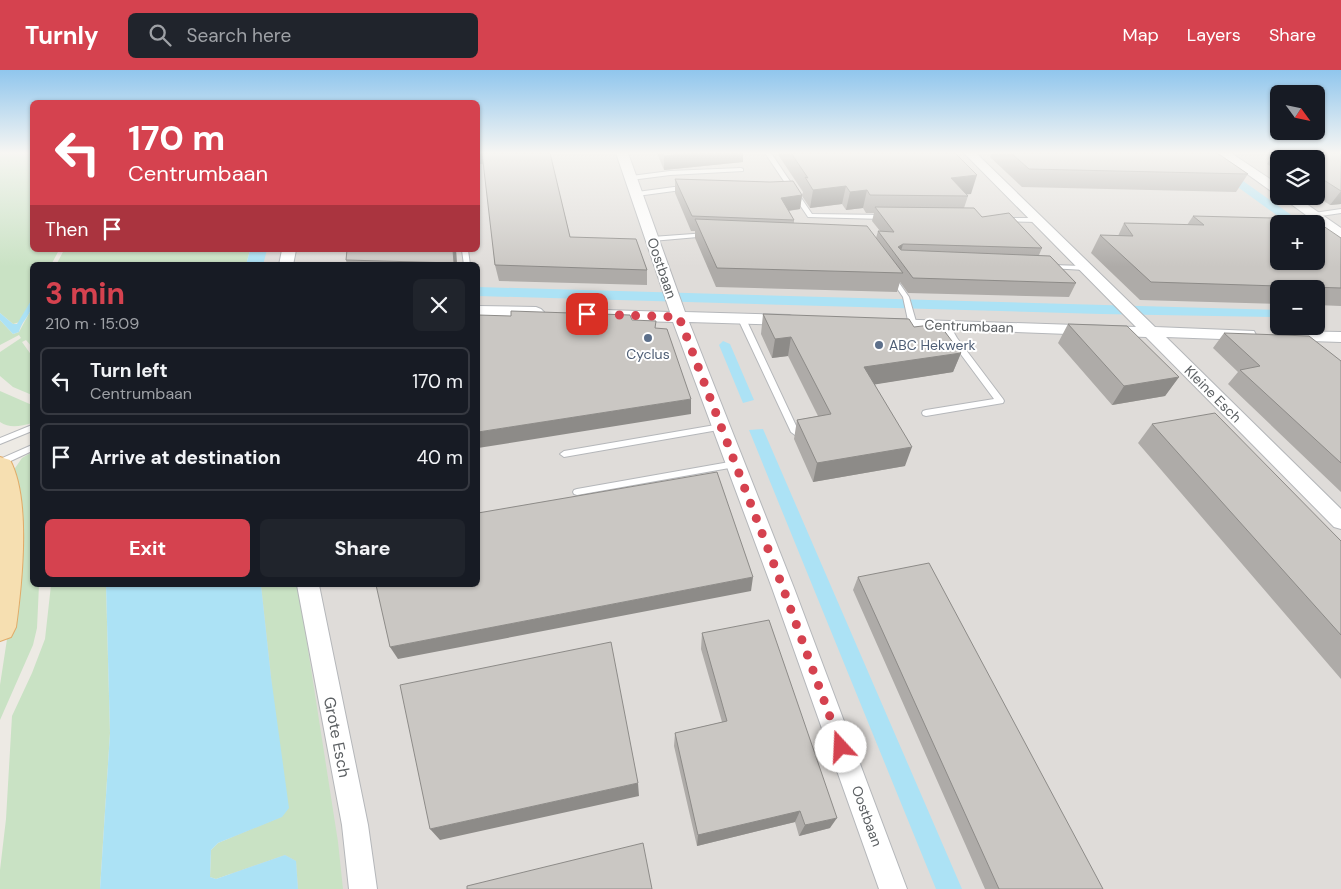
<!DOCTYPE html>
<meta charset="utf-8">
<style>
:root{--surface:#171b24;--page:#20242c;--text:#f1f3f6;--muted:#9ea1a6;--line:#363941;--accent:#d5424f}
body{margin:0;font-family:"DM Sans",sans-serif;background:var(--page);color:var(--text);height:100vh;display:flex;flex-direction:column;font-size:19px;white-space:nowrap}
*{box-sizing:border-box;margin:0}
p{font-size:16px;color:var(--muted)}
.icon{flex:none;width:28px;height:28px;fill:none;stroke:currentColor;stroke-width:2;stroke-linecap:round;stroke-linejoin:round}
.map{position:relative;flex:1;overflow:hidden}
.details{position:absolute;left:30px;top:192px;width:450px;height:325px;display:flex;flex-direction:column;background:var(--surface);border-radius:8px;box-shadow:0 1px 4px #0004}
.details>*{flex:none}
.banner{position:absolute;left:30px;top:30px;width:450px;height:152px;border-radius:8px;box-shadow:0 1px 4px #0004;background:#d5424f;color:#fff;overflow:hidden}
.needle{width:32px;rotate:123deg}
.tools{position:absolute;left:1270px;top:15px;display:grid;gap:10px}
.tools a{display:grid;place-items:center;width:55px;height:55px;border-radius:8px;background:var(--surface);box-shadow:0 1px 4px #0004;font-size:25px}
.pin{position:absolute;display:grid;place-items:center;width:42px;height:42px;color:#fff;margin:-21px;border-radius:10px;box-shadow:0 2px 8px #0006}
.me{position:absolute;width:55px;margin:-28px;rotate:340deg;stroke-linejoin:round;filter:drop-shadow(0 0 4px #0008)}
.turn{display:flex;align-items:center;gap:18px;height:105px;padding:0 15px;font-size:22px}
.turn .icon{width:65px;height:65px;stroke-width:2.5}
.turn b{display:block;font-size:35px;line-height:42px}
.then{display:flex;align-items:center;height:48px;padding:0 15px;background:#0003;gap:10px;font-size:19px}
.round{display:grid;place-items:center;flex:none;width:52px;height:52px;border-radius:8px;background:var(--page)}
.overview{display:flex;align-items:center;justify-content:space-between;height:85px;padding:0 15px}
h1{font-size:30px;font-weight:700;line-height:38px;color:var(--accent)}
.primary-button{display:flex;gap:10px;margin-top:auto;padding:10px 15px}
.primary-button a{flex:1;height:58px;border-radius:8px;background:var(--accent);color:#fff;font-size:20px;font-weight:700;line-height:58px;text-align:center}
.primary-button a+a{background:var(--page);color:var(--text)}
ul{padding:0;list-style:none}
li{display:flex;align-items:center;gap:15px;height:68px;margin:0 10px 8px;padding:0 5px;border:2px solid var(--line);border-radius:8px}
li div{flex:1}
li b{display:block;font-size:19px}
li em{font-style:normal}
header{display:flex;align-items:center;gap:30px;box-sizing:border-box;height:70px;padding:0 25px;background:var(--accent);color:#fff}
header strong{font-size:24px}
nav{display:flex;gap:28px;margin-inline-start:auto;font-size:18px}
.search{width:350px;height:45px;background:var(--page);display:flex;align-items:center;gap:12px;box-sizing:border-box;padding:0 18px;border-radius:8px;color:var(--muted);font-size:19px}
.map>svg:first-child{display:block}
</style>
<header>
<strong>Turnly</strong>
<div class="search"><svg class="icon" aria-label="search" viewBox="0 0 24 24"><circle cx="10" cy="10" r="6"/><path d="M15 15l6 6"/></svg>Search here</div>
<nav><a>Map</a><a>Layers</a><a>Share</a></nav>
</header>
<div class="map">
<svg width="1341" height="819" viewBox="0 0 1341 819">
<rect width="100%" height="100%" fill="#edeae4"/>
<path fill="#dfdcd9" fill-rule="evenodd" d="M478 83H1341V819H231L233 515H478V195H256L259 180H478ZM1279 89H1316V126H1279ZM1279 154H1316V191H1279ZM1279 219H1316V256H1279Z"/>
<path fill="#c9e2c4" d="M0 83H32V180H59L51 195H32V229L20 252 13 254 0 243Z
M64 180H250L246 195H56Z
M32 238V277L26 270 22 272 32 286V325L13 317 0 306V282L21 268 19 265 0 275V250L13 264 19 262Z
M0 321 32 335V353C21 356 10 359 0 352Z
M32 382V515H39L37 558 33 575 0 650V615L11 543V404L22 388Z
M51 515H106L110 663 100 819H0V800L6 749 12 646 32 603 45 569Z
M261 515H298L338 772 343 819H298L296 791 285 785 216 809 210 807 211 780 218 773 281 747 271 607Z"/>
<path fill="#ace2f5" d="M1212 89 1304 154H1289L1203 92Z
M250 180H267L263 195H246Z
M478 217 1279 240V247L1101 244 478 226Z
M32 229C33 245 23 248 19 262L13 264 0 250V243L13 254H17Z
M723 271 730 274 754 330 743 333 719 275Z
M763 359 962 819H936L749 360Z
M106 515H261L271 607 289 738 282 747 218 773 211 780 210 807 216 809 285 785 296 791 298 819H100L110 663Z"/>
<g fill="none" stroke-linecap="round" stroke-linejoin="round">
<g stroke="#b5b7ba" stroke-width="2">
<path id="lane" d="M765 83H771L812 144 884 145 887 147 884 149 808 147Z
M741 98 743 99V101L670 105 631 110 628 108 631 106 670 101Z
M674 117H686L689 119 686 121H674L637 126 634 124 637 122Z
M1341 139V143L1314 147 1311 145 1314 143Z
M1004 148H1038L1041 150 1038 152 1002 151V149Z
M707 163 709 164V166L652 171 649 169 652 167Z
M462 180H468L470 195H464Z
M1051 195 1085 196 1088 198 1085 200 1049 198 1048 197Z
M893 206 895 207 909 227 917 255 916 257H913L909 255 903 227 890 208Z
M739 247H742L746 249 799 362 798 364 795 365 791 362 738 249Z
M943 254H949L957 268 1003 329 1004 331 1003 333 926 346 923 345 922 343 923 341 926 340 994 329 951 271 942 256Z
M721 354 724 355 725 357 724 359 564 387 560 384 564 381Z
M32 355V361L0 374V368Z
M32 375V381L0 396V389Z
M735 391 739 394 735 397 577 425 574 424 573 422 574 420 577 419Z"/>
</g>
<g stroke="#b5b7ba" stroke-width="2">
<path id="street" d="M616 83H628L685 242 789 245 794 247 797 250 794 253 789 255 689 252 794 518 907 819H879L772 518 673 252 606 250 601 248 598 245 601 242 606 240 670 242Z
M964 83H976L1155 257 1254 261 1256 265 1254 269 1248 270 1166 267 1341 439V459L1334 457 1146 267 884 257 881 254 884 251 889 249 1136 257Z
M1218 83H1231L1279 115V125L1275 124Z
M1280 126H1295L1341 158V168L1336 167Z
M282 180H296L293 195H279Z
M478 236 536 237 541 239 544 242 541 245 536 247 478 246Z
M1286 261 1341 262V272L1280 270 1278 266 1280 262Z
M297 515H319L368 755 377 819H349L342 755Z"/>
</g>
<g stroke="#e1ab69" stroke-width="2">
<path id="primary" d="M0 387 10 390C31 429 22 513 16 557L11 567 0 571Z"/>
</g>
<use href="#lane" fill="#fff" fill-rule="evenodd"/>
<use href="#street" fill="#fff" fill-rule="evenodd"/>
<use href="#primary" fill="#f6dfb1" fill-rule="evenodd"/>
</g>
<path fill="#aeaba8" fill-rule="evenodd" d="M478 83H550L570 167 647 200V215L499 211 495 195 484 94H478Z
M657 83H743V92L664 100Z
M777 83H955L971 124H966L968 126 964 138 1042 178 1039 185 1076 213 1069 227 908 223 900 212 897 222 716 217 695 168V161H691L675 123V109L802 125 803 122ZM802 126 810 138 842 134 846 140 863 138 866 143H874L872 151 880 161H878L876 168 794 153V150L789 141 800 139Z
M992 83H1217L1248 104 1236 122 1022 117 990 87Z
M1274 83H1341V134L1330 135 1316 126V89H1279V101L1267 94Z
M1193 146 1341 168V236L1316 235V219H1279V234L1140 230 1091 183 1100 165 1118 166 1124 153 1187 155Z
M347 180H456L457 195H347L346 190Z
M763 244 914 257 961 283 953 302 875 314 905 396 813 412 794 369 797 350 818 346 788 286 772 288 761 264Z
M1068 254 1179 307 1165 326 1112 335 1058 273Z
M1224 263 1341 291V422L1228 314 1238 302 1213 278Z
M1152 354 1341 471V609L1138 373Z
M858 507 1103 819H985L853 520Z
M702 563 830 758 799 766 795 752 697 776 674 676 675 663 722 652 701 579Z"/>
<path fill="#8d8b88" d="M696 83H743V92L664 100V86Z
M977 105 971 124 952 126 951 108Z
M846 116 842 134 810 138 813 120Z
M867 120 863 138 846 140 850 122Z
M1341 121V134L1330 135Z
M802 125 800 139 779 142 781 128Z
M903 174 899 188 898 177Z
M453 180H456L457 195H454V193Z
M791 267 788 286 772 288 775 269Z
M961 283 953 302 859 317 864 297Z
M1179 307 1165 326 1112 335 1124 316Z
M691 329V344L478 378V362Z
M912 377 905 396 813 412 817 393Z
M753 507 751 521 398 589 390 577Z
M638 713 639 726 440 770 430 759Z
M800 741 795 752 697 776 698 765Z
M837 748 830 758 799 766 805 755Z"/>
<path fill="#cac7c3" stroke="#8d8b88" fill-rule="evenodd" d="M482 83H550L570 167 636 169 647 200 495 195Z
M663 83H696L664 86Z
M791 83H955L977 105 951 108 968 126 870 125 867 120 850 122 846 116 813 120 805 107 808 108Z
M1011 83H1217L1248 104 1029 99Z
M1281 83H1341V121L1316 105V89H1290Z
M675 109 770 112 793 111 802 125 781 128 794 150 692 146Z
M875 137 974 138 982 147 1009 143 1042 178 903 174 898 177 901 180 1050 186 1076 213 913 208 878 161 894 162Z
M1193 146 1313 149 1341 168V218L1151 212 1100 165 1133 166 1124 153 1204 155ZM1279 154H1316V191H1279Z
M695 149 867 156 903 203 717 198Z
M347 180H453L454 193 346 190Z
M511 241 630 245 632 250 656 251 655 258 667 259 691 329 478 362V245L511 246Z
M763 244 909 249 914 257 939 254 961 283 864 297 912 377 817 393 797 350 831 344 791 267 775 269Z
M1068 254 1127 256 1179 307 1124 316Z
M1224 263 1309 266 1341 291V393L1240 300 1260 296Z
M1215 343 1341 471V565L1152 354Z
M717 402 753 507 390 577 376 515H478V443Z
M929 493 1103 819H999L858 507Z
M769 550 837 748 805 755 800 741 698 765 675 663 727 651 702 563Z
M611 572 638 713 430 759 400 615Z
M643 773 652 819H467V816Z"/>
<linearGradient id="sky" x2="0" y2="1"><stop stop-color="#90c6ed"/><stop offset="0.42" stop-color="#f7f6f3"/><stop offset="1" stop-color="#f7f6f3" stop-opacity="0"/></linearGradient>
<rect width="1341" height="197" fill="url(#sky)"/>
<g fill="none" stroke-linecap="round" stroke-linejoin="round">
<path stroke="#d5424f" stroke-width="9" stroke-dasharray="0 16.2" d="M587 244 679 247 783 518 841 677"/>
</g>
<g fill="#5c6f8a" stroke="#fff" stroke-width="2">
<circle cx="648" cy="268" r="5"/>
<circle cx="879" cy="275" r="5"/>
</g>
<g text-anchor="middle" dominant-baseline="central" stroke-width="4" stroke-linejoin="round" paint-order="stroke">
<g font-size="14" fill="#5c6063" stroke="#fff">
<text transform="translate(662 198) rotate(71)">Oostbaan</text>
<text transform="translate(969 256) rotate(2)">Centrumbaan</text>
<text transform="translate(1213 324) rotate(45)">Kleine Esch</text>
<text transform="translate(867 746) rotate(70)">Oostbaan</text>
</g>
<g font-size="14" fill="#4e5e75" stroke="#fff" text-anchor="start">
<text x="889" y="275">ABC Hekwerk</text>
<text x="648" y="284" text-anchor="middle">Cyclus</text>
</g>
<g font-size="16" fill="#5c6063" stroke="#fff">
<text transform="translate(337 667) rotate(79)">Grote Esch</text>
</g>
</g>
</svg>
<div class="tools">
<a><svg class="needle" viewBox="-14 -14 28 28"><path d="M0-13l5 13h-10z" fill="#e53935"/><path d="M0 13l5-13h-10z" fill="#9ea1a6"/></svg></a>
<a><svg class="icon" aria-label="layers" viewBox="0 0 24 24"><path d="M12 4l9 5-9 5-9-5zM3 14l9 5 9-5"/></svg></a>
<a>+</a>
<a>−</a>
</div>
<div class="pin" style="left:587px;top:244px;background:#d93025"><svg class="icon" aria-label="arrive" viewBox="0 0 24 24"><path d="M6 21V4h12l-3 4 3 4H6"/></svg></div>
<svg class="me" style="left:841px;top:677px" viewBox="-20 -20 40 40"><circle r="19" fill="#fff"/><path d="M0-13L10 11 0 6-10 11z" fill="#d5424f"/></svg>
<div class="banner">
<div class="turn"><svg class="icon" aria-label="left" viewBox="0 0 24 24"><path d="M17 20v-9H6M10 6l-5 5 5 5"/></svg><div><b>170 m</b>Centrumbaan</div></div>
<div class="then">Then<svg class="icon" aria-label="arrive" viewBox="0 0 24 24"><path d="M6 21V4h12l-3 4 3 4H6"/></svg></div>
</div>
<section class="details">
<div class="overview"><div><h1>3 min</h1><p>210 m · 15:09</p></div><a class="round"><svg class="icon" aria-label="close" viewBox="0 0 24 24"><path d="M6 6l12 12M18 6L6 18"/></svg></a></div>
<ul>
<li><svg class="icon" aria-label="left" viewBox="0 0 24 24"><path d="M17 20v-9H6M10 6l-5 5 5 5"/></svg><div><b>Turn left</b><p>Centrumbaan</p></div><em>170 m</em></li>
<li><svg class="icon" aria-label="arrive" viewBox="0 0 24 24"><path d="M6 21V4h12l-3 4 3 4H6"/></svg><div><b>Arrive at destination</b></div><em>40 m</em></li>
</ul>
<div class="primary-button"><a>Exit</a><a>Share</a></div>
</section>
</div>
